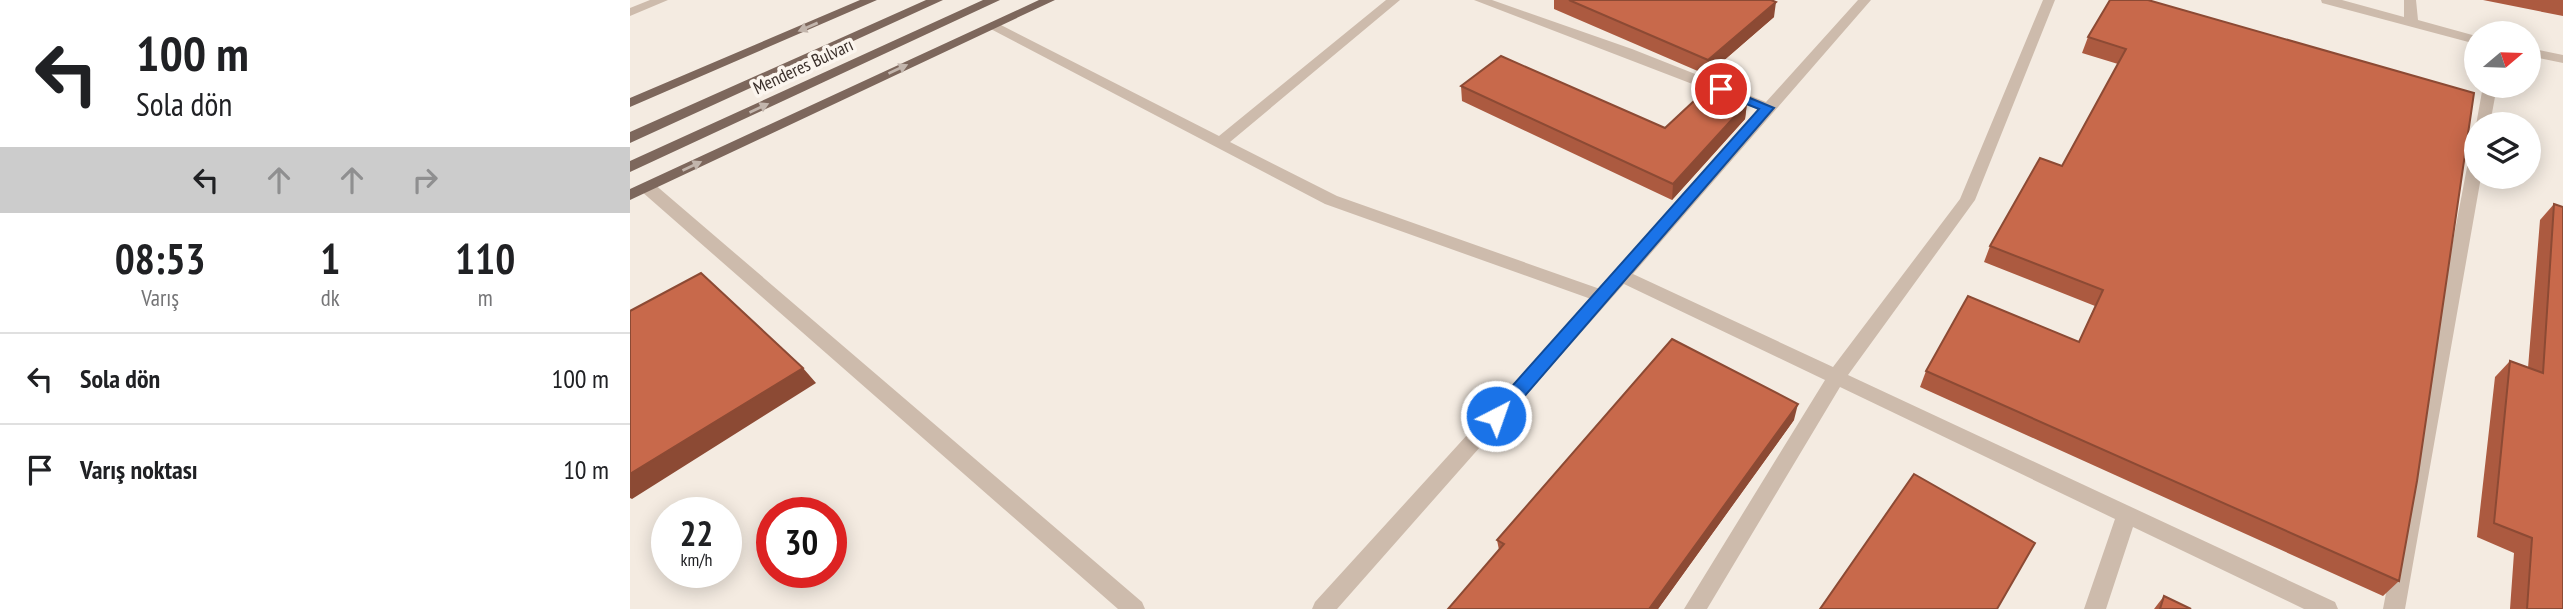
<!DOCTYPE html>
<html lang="tr">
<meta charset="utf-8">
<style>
:root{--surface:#fff;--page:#f2f2f2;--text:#202124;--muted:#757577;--line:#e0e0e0}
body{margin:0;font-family:"PT Sans Narrow",sans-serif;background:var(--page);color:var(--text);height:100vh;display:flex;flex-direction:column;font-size:26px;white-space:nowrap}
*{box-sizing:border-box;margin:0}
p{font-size:23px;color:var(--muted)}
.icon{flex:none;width:38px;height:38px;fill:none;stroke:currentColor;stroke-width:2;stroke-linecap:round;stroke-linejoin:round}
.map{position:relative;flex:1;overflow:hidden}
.panel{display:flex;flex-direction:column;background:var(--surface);width:630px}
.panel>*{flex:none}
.top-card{background:#fff;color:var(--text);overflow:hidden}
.needle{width:46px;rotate:71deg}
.tools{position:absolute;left:1834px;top:21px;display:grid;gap:14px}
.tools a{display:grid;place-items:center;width:77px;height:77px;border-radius:50%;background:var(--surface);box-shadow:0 4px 18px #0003;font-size:35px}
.speed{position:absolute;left:21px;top:497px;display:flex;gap:14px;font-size:35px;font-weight:700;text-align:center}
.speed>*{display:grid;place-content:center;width:91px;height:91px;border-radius:50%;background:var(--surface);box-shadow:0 4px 18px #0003;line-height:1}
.speed small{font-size:18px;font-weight:400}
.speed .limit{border:10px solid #d22;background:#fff;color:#111}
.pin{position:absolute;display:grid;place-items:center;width:60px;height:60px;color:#fff;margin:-30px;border:4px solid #fff;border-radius:50%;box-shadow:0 2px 7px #0007}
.me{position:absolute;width:77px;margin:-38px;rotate:41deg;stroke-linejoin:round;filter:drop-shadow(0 0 5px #0008)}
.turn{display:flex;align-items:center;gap:24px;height:147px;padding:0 21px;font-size:32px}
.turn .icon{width:91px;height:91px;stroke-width:2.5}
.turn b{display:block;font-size:49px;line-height:60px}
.lanes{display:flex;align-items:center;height:66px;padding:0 21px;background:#0003;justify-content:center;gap:35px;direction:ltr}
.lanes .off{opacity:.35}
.eta{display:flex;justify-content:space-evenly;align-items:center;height:119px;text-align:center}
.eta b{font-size:42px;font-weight:800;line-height:49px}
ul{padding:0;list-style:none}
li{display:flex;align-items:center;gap:21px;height:91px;padding:0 21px;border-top:2px solid var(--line)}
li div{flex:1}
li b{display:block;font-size:26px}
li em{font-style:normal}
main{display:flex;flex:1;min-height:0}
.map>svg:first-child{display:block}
</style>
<main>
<section class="panel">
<div class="top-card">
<div class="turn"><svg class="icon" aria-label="left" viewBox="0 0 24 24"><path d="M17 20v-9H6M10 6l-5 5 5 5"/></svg><div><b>100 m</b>Sola dön</div></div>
<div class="lanes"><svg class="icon" aria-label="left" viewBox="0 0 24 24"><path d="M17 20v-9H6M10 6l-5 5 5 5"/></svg><svg class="icon off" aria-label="ahead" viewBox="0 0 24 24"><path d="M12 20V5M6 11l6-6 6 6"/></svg><svg class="icon off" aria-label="ahead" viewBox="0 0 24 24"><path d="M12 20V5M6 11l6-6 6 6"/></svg><svg class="icon off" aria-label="right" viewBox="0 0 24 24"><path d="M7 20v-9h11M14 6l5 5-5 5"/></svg></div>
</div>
<div class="eta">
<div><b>08:53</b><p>Varış</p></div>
<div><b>1</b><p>dk</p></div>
<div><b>110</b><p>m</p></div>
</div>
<ul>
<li><svg class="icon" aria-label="left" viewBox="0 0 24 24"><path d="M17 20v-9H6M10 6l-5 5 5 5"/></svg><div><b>Sola dön</b></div><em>100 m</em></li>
<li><svg class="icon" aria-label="arrive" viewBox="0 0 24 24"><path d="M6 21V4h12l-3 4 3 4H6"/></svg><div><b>Varış noktası</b></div><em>10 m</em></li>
</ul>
</section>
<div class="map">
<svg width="1933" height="609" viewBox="0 0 1933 609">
<rect width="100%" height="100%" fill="#f4ebe1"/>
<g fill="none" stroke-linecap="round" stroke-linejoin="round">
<path fill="#cdbbac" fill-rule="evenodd" d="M20 0H38L0 16V8Z
M756 0H770L600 142 707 196 970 289 1130 110 844 0H862L1002 49 1136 102 1228 0H1241L1003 274 1203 367 1330 199 1413 0H1425L1345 200 1218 375 1705 602 1708 609H1674L1503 527 1476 609H1454L1485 519 1210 387 1077 609H1054L1195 380 994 284 707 609H682L685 602 961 299 695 204 355 26 362 22 367 23 589 136Z
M1691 0H1712L1774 17V0H1786L1788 20 1846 36V44L1692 3Z
M1899 48 1933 55V63L1899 56Z
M1853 86H1867L1860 124 1846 125Z
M1846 157V177H1851L1775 609H1753L1838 162Z
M17 182 23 183 512 602 515 609H488L11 191 9 187Z"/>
<path fill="#7d675c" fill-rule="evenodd" d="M230 0H247L0 107V98Z
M296 0H313L0 143V132Z
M353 0H370L0 172V161Z
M409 0H425L0 200V189Z"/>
</g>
<path fill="#ac5a40" d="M924 0H1141L1144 17 1077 75 924 9Z
M1480 0 1769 581 1753 596 1290 387 1296 371 1449 342 1465 306 1354 262 1360 246 1432 166 1488 64 1452 53 1458 37Z
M1853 0H1933V16Z
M831 86 1035 128 1117 103 1115 119 1042 200 832 101Z
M1924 204 1933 609H1880L1884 553 1847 537 1865 377 1880 361 1898 368 1910 220Z
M1164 420 1028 609H818L869 550 867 540Z
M1534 596 1561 609H1524Z"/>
<path fill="#8c4a34" d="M1146 2 1144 17 1077 75 1078 60Z
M1117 103 1115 119 1042 200 1043 184Z
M173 368 186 383 2 499 0 498V474Z
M1168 404 1164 420 1028 609H1019Z"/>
<path fill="#c8694b" stroke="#8c4a34" stroke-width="2" d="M939 0H1141L1146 2 1078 60Z
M1480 0H1518L1844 93 1787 481 1769 581 1296 371 1338 296 1449 342 1473 290 1360 246 1410 158 1432 166 1496 49 1458 37Z
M871 56 1035 128 1079 87 1117 103 1043 184 831 86Z
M1924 204 1933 207V609H1897L1902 538 1864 523 1880 361 1913 373Z
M71 273 173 368 0 474V311Z
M1042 339 1168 404 1019 609H818L874 544 867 540Z
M1284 474 1405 543 1367 609H1190Z
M1534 596 1561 609H1530Z"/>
<defs><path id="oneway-solid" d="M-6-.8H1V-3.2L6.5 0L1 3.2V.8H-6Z" transform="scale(1.75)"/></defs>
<g fill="#c2b5ac">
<use href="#oneway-solid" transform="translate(178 27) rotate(157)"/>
<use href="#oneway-solid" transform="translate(268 69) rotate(-25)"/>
<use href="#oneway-solid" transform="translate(129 108) rotate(-25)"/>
<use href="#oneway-solid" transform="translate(62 166) rotate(-25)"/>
</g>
<path fill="#1a73e8" stroke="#114b97" stroke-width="2" d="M1091 86 1144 108 873 421H860L858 416 860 411 1129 109 1086 92 1084 89Z"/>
<g text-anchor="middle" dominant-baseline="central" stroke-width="7" stroke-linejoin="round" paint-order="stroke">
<g font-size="18" fill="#3b302b" stroke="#fbf5ee">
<text transform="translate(173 66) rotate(-25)">Menderes Bulvarı</text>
</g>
</g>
</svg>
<div class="tools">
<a><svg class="needle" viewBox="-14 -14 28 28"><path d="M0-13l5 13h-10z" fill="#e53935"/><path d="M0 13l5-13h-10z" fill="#757577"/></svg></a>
<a><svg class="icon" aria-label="layers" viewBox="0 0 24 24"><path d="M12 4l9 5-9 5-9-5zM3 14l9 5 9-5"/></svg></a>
</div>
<div class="speed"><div>22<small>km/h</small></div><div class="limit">30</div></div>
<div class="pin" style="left:1091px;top:89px;background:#d93025"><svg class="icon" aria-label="arrive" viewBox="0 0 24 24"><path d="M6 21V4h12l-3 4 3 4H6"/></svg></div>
<svg class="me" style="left:866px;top:416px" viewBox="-20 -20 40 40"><circle r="17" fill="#1a73e8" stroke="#fff" stroke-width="3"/><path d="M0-11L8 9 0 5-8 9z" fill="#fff"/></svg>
</div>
</main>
